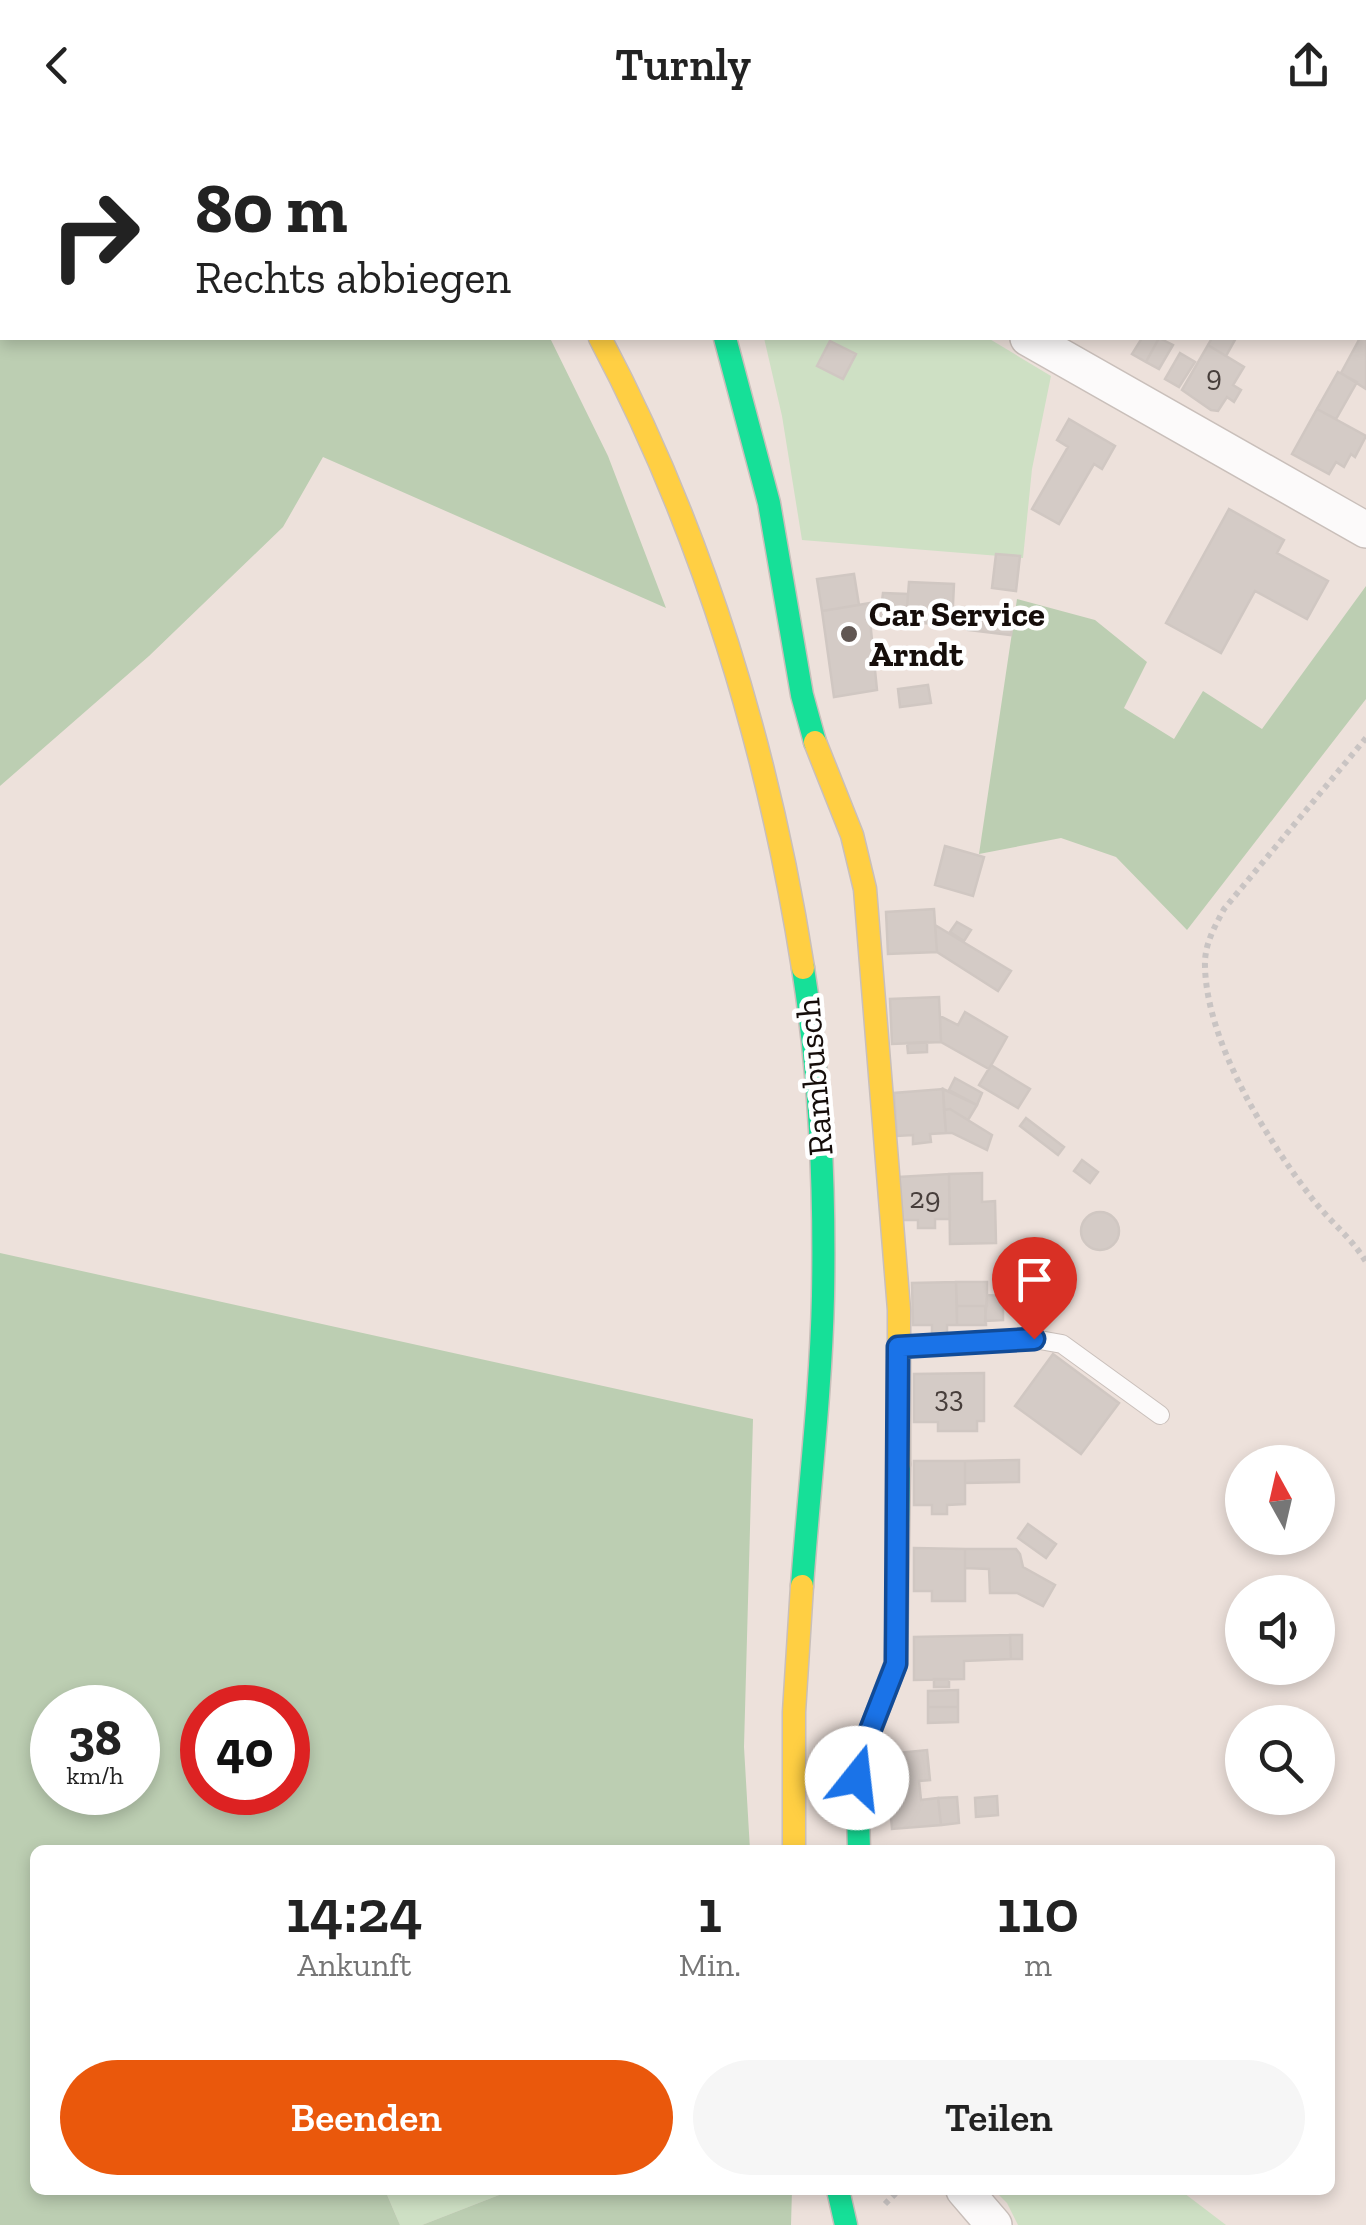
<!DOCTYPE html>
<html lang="de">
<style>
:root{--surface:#fff;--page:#f6f6f6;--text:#222;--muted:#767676;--accent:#ea580c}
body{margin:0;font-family:"Zilla Slab",serif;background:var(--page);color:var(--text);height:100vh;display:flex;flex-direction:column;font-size:38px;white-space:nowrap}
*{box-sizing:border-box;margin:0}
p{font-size:32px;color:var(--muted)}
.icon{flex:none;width:55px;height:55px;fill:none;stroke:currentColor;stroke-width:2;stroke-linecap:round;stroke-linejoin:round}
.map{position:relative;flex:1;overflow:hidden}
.side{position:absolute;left:30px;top:1715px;width:1305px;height:350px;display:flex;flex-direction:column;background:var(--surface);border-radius:15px;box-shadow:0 5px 15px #0003}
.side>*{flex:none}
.hud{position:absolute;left:0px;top:0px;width:1368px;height:210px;box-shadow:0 5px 15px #0003;background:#fff;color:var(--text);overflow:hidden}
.needle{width:65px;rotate:352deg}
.fabs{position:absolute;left:1225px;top:1315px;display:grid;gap:20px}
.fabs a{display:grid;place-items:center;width:110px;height:110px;border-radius:50%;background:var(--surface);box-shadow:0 5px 15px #0003;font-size:50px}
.speed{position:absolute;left:30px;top:1555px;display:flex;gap:20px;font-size:50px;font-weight:700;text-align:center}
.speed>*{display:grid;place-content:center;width:130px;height:130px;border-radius:50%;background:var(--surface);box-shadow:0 5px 15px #0003;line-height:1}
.speed small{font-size:25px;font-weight:400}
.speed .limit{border:15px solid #d22;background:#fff;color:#111}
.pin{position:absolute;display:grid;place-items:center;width:85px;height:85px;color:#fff;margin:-102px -42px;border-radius:50% 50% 50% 0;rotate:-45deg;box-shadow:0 0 10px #0007}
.pin .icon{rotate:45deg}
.me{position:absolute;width:110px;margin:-55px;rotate:16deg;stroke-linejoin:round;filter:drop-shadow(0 0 8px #0008)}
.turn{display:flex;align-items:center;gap:35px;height:210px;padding:0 30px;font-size:45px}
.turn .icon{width:130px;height:130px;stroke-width:2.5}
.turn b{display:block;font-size:70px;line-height:85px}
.eta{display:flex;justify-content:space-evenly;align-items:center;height:170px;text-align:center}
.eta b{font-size:60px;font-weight:600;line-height:70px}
.action{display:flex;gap:20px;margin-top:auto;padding:20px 30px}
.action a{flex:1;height:115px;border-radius:60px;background:var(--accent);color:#fff;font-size:40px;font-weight:600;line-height:115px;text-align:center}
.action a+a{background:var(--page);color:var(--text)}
header{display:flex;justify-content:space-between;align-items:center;height:130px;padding:0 30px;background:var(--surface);font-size:45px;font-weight:600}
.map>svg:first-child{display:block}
</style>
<header><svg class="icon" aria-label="back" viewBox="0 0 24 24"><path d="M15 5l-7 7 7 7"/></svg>Turnly<svg class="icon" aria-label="share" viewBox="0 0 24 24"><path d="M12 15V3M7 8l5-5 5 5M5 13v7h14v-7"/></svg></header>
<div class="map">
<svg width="1366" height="2095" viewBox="0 0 1366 2095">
<rect width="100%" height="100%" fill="#ede1db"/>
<path fill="#cee0c4" d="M764 208H988L1051 246 1032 339 1023 428 802 410 782 286Z
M385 2060H512L422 2095H400Z
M994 2060H1180L1226 2095H1018L1007 2073Z"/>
<path fill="#bcceb2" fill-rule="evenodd" d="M0 0H420L422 2H2V208H550L608 326 666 478 323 327 283 397 149 526 0 656Z
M1085 0H1366V143L1365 2Z
M1366 456V569L1187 800 1116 727 1061 708 979 724 1017 469 1095 490 1147 532 1124 578 1174 609 1203 561 1262 599Z
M0 1123 753 1289 744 1617 750 1720H35V2060H385L400 2095H0ZM52 1578H138V1662H52ZM202 1578H288V1662H202Z
M512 2060H792L791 2095H422Z"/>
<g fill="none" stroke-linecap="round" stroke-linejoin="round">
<path stroke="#92afca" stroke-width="11" d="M1217 0 1224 2
M1365 17H1366"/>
</g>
<path fill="#d4cbc6" stroke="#d0c7c2" stroke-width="2.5" d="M1366 197V259L1341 243 1360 208H1365Z
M1142 208H1159L1146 232 1132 224Z
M1159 208 1173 215 1159 239 1146 232Z
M1212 208H1236L1226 226 1208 215Z
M830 211 856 224 843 249 817 236Z
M1208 215 1244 237 1233 255 1241 260 1234 272 1227 267 1218 281 1211 280 1182 260Z
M1180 223 1195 232 1179 257 1165 249Z
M1338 242 1357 252 1336 289 1317 279Z
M1317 279 1366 306 1355 327 1351 324 1344 337 1336 332 1329 344 1292 324Z
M1069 289 1115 316 1102 339 1094 334 1059 394 1032 379 1068 317 1057 310Z
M1229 379 1284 410 1277 423 1328 451 1307 489 1255 461 1221 523 1166 493Z
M996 424 1020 426 1016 461 992 458Z
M854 444 859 475 822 481 817 449Z
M909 452 954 454 952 495 906 492Z
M883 463 908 464 906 492 870 490 877 560 834 567 822 481 882 471Z
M970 484 1013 490 1011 505 968 500Z
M928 555 931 573 900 577 898 559Z
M945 716 984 727 973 766 935 755Z
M934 779 937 822 888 824 886 782Z
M957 792 971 800 964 811 950 802Z
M935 795 1011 841 998 861 937 822Z
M939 867 941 912 892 914 890 869Z
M965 882 1007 907 989 939 941 912 940 886 958 895Z
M927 912V922L908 923 907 913Z
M991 935 1030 959 1018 978 979 955Z
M955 948 982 963 977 975 949 960Z
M943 959 946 1003 930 1004 931 1012 913 1014V1005L897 1006 894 963Z
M943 959 977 975 968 990 950 979 944 980Z
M950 979 992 1005 987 1020 952 1003H946L944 980Z
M1026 988 1064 1017 1058 1025 1020 996Z
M1082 1030 1098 1042 1090 1053 1074 1041Z
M982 1043V1072L995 1071 996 1113 950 1114 949 1044Z
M949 1044 950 1089H935V1098H918V1090H901L899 1047Z
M1081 1101a19 19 0 1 1 38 0a19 19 0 1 1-38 0Z
M956 1152 957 1195H947V1204L932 1203V1195H913L912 1153Z
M956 1152H987V1176H957Z
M987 1165 1003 1166V1190L985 1191Z
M957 1176H985L986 1195H957Z
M1053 1224 1119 1273 1081 1324 1015 1276Z
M984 1243V1291H977V1301H938V1292H914V1244Z
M1019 1330V1352L965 1353V1331Z
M914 1331H965V1374L947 1375V1384H932V1375H914Z
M1028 1394 1056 1414 1046 1428 1018 1408Z
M914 1418 965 1419V1471H932V1461H914Z
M965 1419H1016L1020 1424 1023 1437 1055 1455 1043 1476 1017 1463H990L989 1439 965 1438Z
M1010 1505 1011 1529 964 1531V1549L914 1550V1507Z
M1010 1505H1022V1529H1011Z
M934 1549H949V1557H934Z
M958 1560V1577H928V1561Z
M928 1577H958V1592L928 1593Z
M927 1620 930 1650 919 1651 921 1670 938 1668 941 1695 892 1699 886 1624Z
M997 1666 998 1685 976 1687 975 1668Z
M957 1667 959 1693 941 1695 938 1668Z"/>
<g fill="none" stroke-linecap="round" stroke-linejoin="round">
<g stroke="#c9bfba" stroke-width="20">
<path id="lane" d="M904 1216 1034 1209 1062 1214 1160 1285"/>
</g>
<g stroke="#c9bfba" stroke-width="38">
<path id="street" d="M668 0 669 2
M1028 208 1366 400
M964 2060 994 2095"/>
</g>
<g stroke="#c9bfba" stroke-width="25">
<path id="fast" d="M725 208 769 373 802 565 815 612
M802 1456C809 1359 821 1263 823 1166 825 1056 820 946 803 838
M859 1720 857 1648 864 1617 896 1533 899 1334
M838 2060 846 2095"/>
</g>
<g stroke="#c9bfba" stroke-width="25">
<path id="slow" d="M600 208C703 402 769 621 803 838
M815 612 852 705 865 759 899 1180V1334
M794 1720V1582L802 1456"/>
</g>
<g stroke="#c9bfba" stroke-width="25">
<path id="jam" d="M477 0 479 2"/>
</g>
<path stroke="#c9c4c3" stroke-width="6" stroke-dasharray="5 5" stroke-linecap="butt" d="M1366 608 1224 779C1214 798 1204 815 1205 837 1207 913 1266 1008 1311 1067 1328 1090 1352 1108 1366 1132
M885 2074 899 2060"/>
<use href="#lane" stroke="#fcfafa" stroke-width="18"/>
<use href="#street" stroke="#fcfafa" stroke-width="35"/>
<use href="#fast" stroke="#16e098" stroke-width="22"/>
<use href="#slow" stroke="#ffcf43" stroke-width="22"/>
<use href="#jam" stroke="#f24e42" stroke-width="22"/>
</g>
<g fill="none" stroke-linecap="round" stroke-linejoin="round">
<g stroke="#114b97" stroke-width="25">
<path id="route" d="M857 1648 864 1616 896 1534 898 1217 1034 1209"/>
</g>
<use href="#route" stroke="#1a73e8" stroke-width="18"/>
</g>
<circle fill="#615753" stroke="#fff" stroke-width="4" cx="849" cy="504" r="10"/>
<g text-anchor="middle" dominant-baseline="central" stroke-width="9" stroke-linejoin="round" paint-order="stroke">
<g font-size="30" fill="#473e3b">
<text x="1214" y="246">9</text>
<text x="925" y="1068">29</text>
<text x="949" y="1267">33</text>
</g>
<g font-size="35" font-weight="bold" fill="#150d0a" stroke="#fff" text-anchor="start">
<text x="869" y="484">Car Service<tspan x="869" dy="40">Arndt</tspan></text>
</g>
<g font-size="35" fill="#150d0a" stroke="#fff">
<text transform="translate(814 947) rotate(-95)">Rambusch</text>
</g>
</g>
</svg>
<div class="fabs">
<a><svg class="needle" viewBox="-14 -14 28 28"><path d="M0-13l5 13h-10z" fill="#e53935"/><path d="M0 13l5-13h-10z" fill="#767676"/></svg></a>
<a><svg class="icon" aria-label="sound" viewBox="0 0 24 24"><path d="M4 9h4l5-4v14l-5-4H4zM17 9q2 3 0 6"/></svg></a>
<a><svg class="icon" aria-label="search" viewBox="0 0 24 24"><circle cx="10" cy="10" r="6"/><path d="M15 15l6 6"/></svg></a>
</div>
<div class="speed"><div>38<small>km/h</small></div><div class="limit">40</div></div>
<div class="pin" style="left:1034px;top:1209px;background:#d93025"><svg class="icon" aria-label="arrive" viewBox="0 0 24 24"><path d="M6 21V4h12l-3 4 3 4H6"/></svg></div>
<svg class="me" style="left:857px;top:1648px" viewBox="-20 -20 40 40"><circle r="19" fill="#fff"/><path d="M0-13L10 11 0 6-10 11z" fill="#1a73e8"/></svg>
<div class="hud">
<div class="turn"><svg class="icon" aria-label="right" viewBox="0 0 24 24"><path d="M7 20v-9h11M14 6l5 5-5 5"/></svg><div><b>80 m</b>Rechts abbiegen</div></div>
</div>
<section class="side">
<div class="eta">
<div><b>14:24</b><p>Ankunft</p></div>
<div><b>1</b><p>Min.</p></div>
<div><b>110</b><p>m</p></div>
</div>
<div class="action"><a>Beenden</a><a>Teilen</a></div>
</section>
</div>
